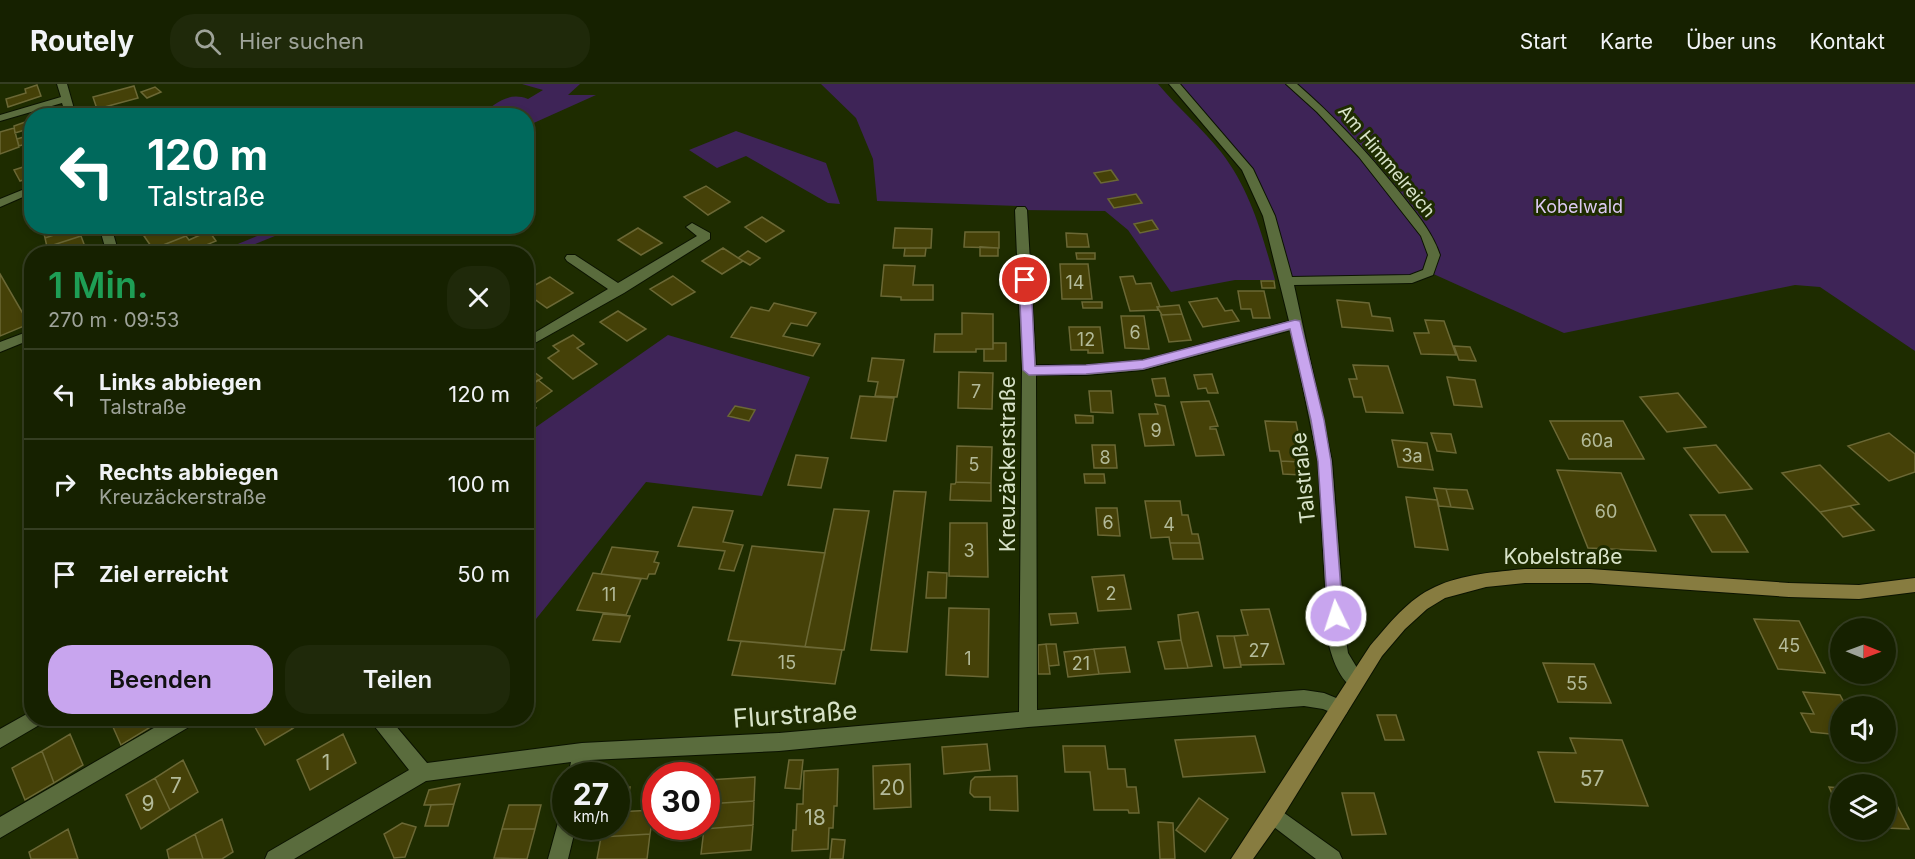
<!DOCTYPE html>
<html lang="de">
<meta charset="utf-8">
<style>
:root{--surface:#162100;--page:#1f290a;--text:#f1f3f6;--muted:#9ea399;--line:#353e22;--accent:#c8a5ee}
body{margin:0;font-family:Inter,sans-serif;background:var(--page);color:var(--text);height:100vh;display:flex;flex-direction:column;font-size:22px;white-space:nowrap}
*{box-sizing:border-box;margin:0}
p{font-size:20px;color:var(--muted)}
.icon{flex:none;width:33px;height:33px;fill:none;stroke:currentColor;stroke-width:2;stroke-linecap:round;stroke-linejoin:round}
.map{position:relative;flex:1;overflow:hidden}
.details{position:absolute;left:24px;top:162px;width:510px;height:480px;display:flex;flex-direction:column;background:var(--surface);border-radius:24px;box-shadow:0 3px 9px #0003,0 0 0 2px var(--line)}
.details>*{flex:none}
.top-card{position:absolute;left:24px;top:24px;width:510px;height:126px;border-radius:24px;box-shadow:0 3px 9px #0003,0 0 0 2px var(--line);background:#00695c;color:#fff;overflow:hidden}
.needle{width:39px;rotate:91deg}
.tools{position:absolute;left:1830px;top:534px;display:grid;gap:12px}
.tools a{display:grid;place-items:center;width:66px;height:66px;border-radius:50%;background:var(--surface);box-shadow:0 3px 9px #0003,0 0 0 2px var(--line);font-size:30px}
.speed{position:absolute;left:552px;top:678px;display:flex;gap:12px;font-size:30px;font-weight:700;text-align:center}
.speed>*{display:grid;place-content:center;width:78px;height:78px;border-radius:50%;background:var(--surface);box-shadow:0 3px 9px #0003,0 0 0 2px var(--line);line-height:1}
.speed small{font-size:15px;font-weight:400}
.speed .limit{border:9px solid #d22;background:#fff;color:#111}
.pin{position:absolute;display:grid;place-items:center;width:51px;height:51px;color:#fff;margin:-26px;border:3px solid #fff;border-radius:50%;box-shadow:0 2px 6px #0007}
.me{position:absolute;width:66px;margin:-33px;rotate:356deg;stroke-linejoin:round;filter:drop-shadow(0 0 4px #0008)}
.turn{display:flex;align-items:center;gap:21px;height:126px;padding:0 24px;font-size:27px}
.turn .icon{width:78px;height:78px;stroke-width:2.5}
.turn b{display:block;font-size:42px;line-height:51px}
.round{display:grid;place-items:center;flex:none;width:63px;height:63px;border-radius:24px;background:var(--page)}
.headline{display:flex;align-items:center;justify-content:space-between;height:102px;padding:0 24px}
h1{font-size:36px;font-weight:600;line-height:45px;color:#1e9e55}
.cta{display:flex;gap:12px;margin-top:auto;padding:12px 24px}
.cta a{flex:1;height:69px;border-radius:24px;background:var(--accent);color:#111;font-size:24px;font-weight:600;line-height:69px;text-align:center}
.cta a+a{background:var(--page);color:var(--text)}
ul{padding:0;list-style:none}
li{display:flex;align-items:center;gap:18px;height:90px;padding:0 24px;border-top:2px solid var(--line)}
li div{flex:1}
li b{display:block;font-size:22px}
li em{font-style:normal}
header{display:flex;align-items:center;gap:36px;box-sizing:border-box;height:84px;padding:0 30px;background:var(--surface);border-bottom:2px solid var(--line)}
header strong{font-size:28px}
nav{display:flex;gap:33px;margin-inline-start:auto;font-size:21px}
.search{width:420px;height:54px;background:var(--page);display:flex;align-items:center;gap:15px;box-sizing:border-box;padding:0 21px;border-radius:24px;color:var(--muted);font-size:22px}
.map>svg:first-child{display:block}
</style>
<header>
<strong>Routely</strong>
<div class="search"><svg class="icon" aria-label="search" viewBox="0 0 24 24"><circle cx="10" cy="10" r="6"/><path d="M15 15l6 6"/></svg>Hier suchen</div>
<nav><a>Start</a><a>Karte</a><a>Über uns</a><a>Kontakt</a></nav>
</header>
<div class="map">
<svg width="1915" height="775" viewBox="0 0 1915 775">
<rect width="100%" height="100%" fill="#1e2c00"/>
<path fill="#3e2457" d="M522 0H580L568 11H596L527 42 526 32 481 31C495 20 508 7 528 15L543 6Z
M821 0H1158C1178 24 1202 44 1221 68 1251 107 1262 150 1275 196H1235L1171 208 1128 146 1105 127 1021 126 1018 122 877 117 873 75 856 34Z
M1174 0H1915V267L1820 203 1795 201 1564 249 1429 188 1421 192 1286 197 1259 108Z
M736 47 826 79 840 120 828 119 746 72 717 84 689 66Z
M279 143H297L233 169H216Z
M668 251 810 293 762 412 646 398 532 540 526 536V350Z"/>
<path fill="#454108" stroke="#6b6835" stroke-width="1.5" d="M37 1 41 12 8 23 6 15 26 9 25 5Z
M134 2 138 14 97 25 93 13Z
M155 3 161 8 147 14 141 8Z
M144 24 148 28 158 24 167 32H138Z
M28 37H32V58L19 62 17 55 30 51 28 45 15 49 14 42Z
M14 44 19 63 0 70V48Z
M32 80V93L20 97 14 86Z
M1111 86 1118 96 1101 99 1094 89Z
M706 102 730 118 708 131 684 113Z
M1136 110 1142 119 1114 124 1108 115Z
M762 133 784 147 766 158 745 143Z
M1152 136 1158 145 1140 149 1134 140Z
M52 142H78V143L45 154 43 145Z
M169 142H179L186 152 153 165 144 152Z
M78 143 81 152 47 163 45 154Z
M638 144 662 159 641 171 618 156Z
M895 144 932 145 931 164H893Z
M209 147 216 157 185 170H157L153 165 186 152 189 156Z
M965 148H999V164L964 163Z
M1066 149 1087 150 1089 163H1067Z
M81 152 84 160 56 170H49L47 163Z
M980 163 998 164V172H980Z
M723 164 743 177 722 190 702 177Z
M905 164H926L925 172H904Z
M748 167 760 174 750 181 738 174Z
M1076 169H1095V175H1077Z
M1060 180H1088L1092 215H1062Z
M884 181 915 182 913 201H933V216H901V213L881 212Z
M0 190 29 240 0 252Z
M673 192 695 208 672 221 650 205Z
M1133 192 1136 200 1151 199 1160 223H1157L1158 226 1130 227 1120 193Z
M550 193 573 209 547 224 526 209V206Z
M1261 197H1274L1275 204H1262Z
M1238 207H1264L1270 234H1253L1251 225H1241Z
M1217 214 1225 227 1232 226 1239 237 1203 243 1189 218Z
M1337 216 1369 219 1372 232 1390 234 1393 247 1342 243Z
M1082 218H1102V224H1083Z
M774 219 816 229 807 242 791 239 783 252 820 260 813 272 731 253 751 223 769 227Z
M1179 221 1182 230 1162 231 1157 223Z
M618 227 646 245 627 257 600 238Z
M962 229 993 230V265H976V268H934L935 250H962Z
M1182 230 1191 256 1169 258 1161 231Z
M1121 232H1144L1149 265 1125 264Z
M1425 236 1444 237 1456 271 1421 270 1414 249H1429Z
M1069 243H1100L1103 269H1088V266H1071Z
M573 251 584 260 577 264 597 280 573 295 548 274 559 267 553 262Z
M993 259H1006V277H984V265H993Z
M1454 262 1470 263 1476 277 1459 276Z
M872 274 904 276 897 313 875 312 878 298 868 297Z
M1353 281 1388 282 1403 329 1366 328 1362 313H1354L1349 295H1357Z
M526 282 542 294 531 301 526 297Z
M959 288 993 289 992 325 958 324Z
M1212 290 1218 309H1208L1206 304 1198 305 1194 291Z
M1447 293 1475 296 1482 323 1454 321Z
M1165 294 1169 312H1156L1152 295Z
M538 296 552 307 532 321 536 324 526 330V297L531 301Z
M1089 307H1111L1113 329 1091 328Z
M1678 309 1706 343 1667 348 1640 313Z
M860 312 894 314 886 357 851 354Z
M1209 317 1218 342 1210 343V345H1216L1224 371 1196 372 1181 318Z
M1155 320 1165 322 1174 361 1145 362 1139 330H1158Z
M735 322 755 326 749 337 728 332Z
M1075 331 1093 332V339H1076Z
M1265 337 1296 338 1302 368H1298L1300 378 1281 377 1279 367H1270Z
M1550 337H1623L1644 375H1569Z
M1431 349 1451 350 1456 369 1437 367Z
M1889 349 1915 370V388L1889 397 1848 362Z
M1392 356 1427 359 1433 386 1398 383Z
M1092 361H1115L1117 384H1094Z
M1716 361 1752 405 1719 409 1684 364Z
M957 362 992 363 991 399 956 398Z
M796 371 828 374 821 404 788 401Z
M1281 377 1300 378 1302 391 1283 390Z
M1820 381 1859 420 1820 428 1782 389Z
M1557 386 1621 389 1656 467 1588 464Z
M1084 390H1104L1105 399H1085Z
M956 398 991 399V417L950 416 951 400H955Z
M1434 404 1446 405 1451 423 1439 422Z
M1446 405 1467 406 1473 425 1451 423Z
M894 407 926 408 907 568 871 566Z
M1406 413 1437 416 1448 466 1415 463Z
M1145 417H1180L1182 431H1188L1192 450H1198L1200 459H1170L1169 453 1151 454Z
M1850 422 1874 446 1843 453 1820 428Z
M693 423 733 427 723 458 743 461 734 487 719 485 725 467 678 462Z
M1096 424H1117L1120 452 1098 451Z
M834 425 869 427 844 566 805 563Z
M1690 431H1725L1748 468H1712Z
M950 439H987L988 493 949 492Z
M1170 459H1200L1203 475H1173Z
M752 462 825 469 805 563 728 556Z
M612 463 658 468 654 478 659 479 655 490H649L647 495 601 490Z
M928 488 947 489 946 514H926Z
M593 489 641 495 626 531 577 526Z
M1124 491 1131 525 1098 527 1092 493Z
M949 524 989 525 988 593 946 591Z
M1269 525 1284 580 1241 581 1234 552 1248 551 1241 526Z
M1198 528 1212 582 1188 584 1181 556 1178 531Z
M1076 529 1078 539 1051 541 1049 530Z
M603 530 630 532 620 558 593 556Z
M1754 535 1799 537 1825 589 1778 585Z
M1217 552H1234L1241 583 1224 584Z
M1181 556 1188 584 1165 585 1158 558Z
M741 557 842 566 835 600 732 591Z
M1046 560H1056L1059 581 1049 582Z
M1046 560 1050 590H1038V561Z
M1125 563 1130 588 1099 590 1094 565Z
M1094 565 1099 590 1068 593 1064 568Z
M1543 579 1594 580 1611 619 1558 618Z
M1803 608 1840 611 1846 622H1840V651L1811 648 1801 629 1814 630Z
M1377 631H1396L1404 656H1385Z
M109 634H144L149 644 121 661Z
M144 634H165L149 644Z
M250 634H286L292 645 265 661Z
M286 634H308L292 645Z
M70 650 83 681 54 699 42 667Z
M343 650 356 679 310 706 297 676Z
M1255 652 1265 688 1183 693 1175 656Z
M1570 654 1622 656 1648 722 1555 718 1538 668 1576 669Z
M987 660 990 686 944 690 942 663Z
M1063 662H1105L1108 685H1125L1127 703H1136L1139 729H1129L1128 726H1094L1090 688H1065Z
M42 667 54 699 25 716 12 684Z
M183 676 198 708 170 726 155 694Z
M789 676H803L800 705 785 704Z
M910 680 911 723 874 725 873 682Z
M838 685 837 722H834L833 744H829L828 765 792 767 793 746H796L797 720H803L804 687Z
M1017 692 1018 727 990 726V713H974L970 709 971 697 975 693Z
M755 693 754 717 706 720 708 696Z
M155 694 170 726 141 745 126 711Z
M460 700 454 720 424 721 429 706Z
M630 703 626 723 616 724V704Z
M1829 703 1840 704V727Z
M1886 707 1890 708 1909 745 1886 744Z
M1342 709H1374L1386 750 1352 751Z
M1199 714 1228 735 1205 768 1176 746Z
M754 717 753 741 704 745 706 742V720Z
M454 720 448 742H425L431 721Z
M509 721H541L535 745H502Z
M654 726 650 750 601 753 602 742H616V728Z
M222 735 233 768 222 775H203L195 750Z
M1158 738 1173 739 1175 775H1160Z
M402 739 416 743 405 773 394 774 384 750Z
M753 741 751 766 701 770 704 745Z
M68 745 78 775H31L29 768Z
M502 745H535L527 775 494 774Z
M195 750 203 775H169L167 766Z
M650 750 647 775H597L601 753Z
M832 755 845 756 843 775H830Z"/>
<g fill="none" stroke-linecap="round" stroke-linejoin="round">
<g stroke="#0b1300" stroke-width="2">
<path id="street" d="M57 0H67L76 32H66L62 19 0 37V31L61 13Z
M1169 0H1180L1253 85 1275 132 1292 193 1410 191 1423 186 1428 171 1421 152 1359 73 1317 28 1286 0H1297C1334 32 1366 67 1397 105 1414 127 1431 145 1440 171L1433 191 1412 199 1294 201 1332 377 1346 556 1348 569 1365 597 1362 603 1356 605C1340 599 1331 572 1328 556L1318 377 1291 246 1143 286 1086 291H1036L1037 626 1304 606 1324 609 1346 618 1349 624 1346 630 1340 632 1323 625 1304 622 1028 643 779 667 590 676 586 692H568L571 678 426 697 294 775H265L268 768 409 686 368 634H389L427 679 582 659 779 649 1019 628 1022 286 1015 126 1017 123H1025L1027 126 1036 281H1086L1143 276 1289 237 1263 132 1242 86Z
M32 102V109L0 123V115Z
M692 139 710 149V155L624 209 526 264V254L608 205 567 177 565 174 567 171H575L618 199 697 152 686 143Z
M99 142H111L119 170H107Z
M32 246V255L0 268V258Z
M32 627V634H44L41 640 0 664V645Z
M171 634H197L194 640 0 754V733Z
M1273 721 1339 768 1342 775H1316L1266 737 1263 730 1266 723Z
M566 733V742H576L568 775H548L559 735Z"/>
</g>
<g stroke="#0b1300" stroke-width="2">
<path id="secondary" d="M1525 485H1590L1789 499 1859 501 1915 494V508L1859 515 1789 513 1590 499H1525L1486 503 1445 514 1427 525 1405 545 1382 572 1280 737 1253 775H1231L1370 562C1389 540 1408 515 1435 503 1462 490 1496 488 1525 485Z"/>
</g>
<use href="#street" fill="#5a6c3d" fill-rule="evenodd"/>
<use href="#secondary" fill="#877c40" fill-rule="evenodd"/>
</g>
<path fill="#c8a5ee" stroke="#826b9b" stroke-width="1.5" d="M1025 192 1031 196 1035 282 1086 281 1143 276 1295 236 1300 237 1324 336 1331 377 1343 532 1341 537 1336 539 1330 537 1328 532 1318 377 1311 336 1290 245 1143 285 1086 290 1029 291 1023 286 1019 196Z"/>
<g text-anchor="middle" dominant-baseline="central" stroke-width="6" stroke-linejoin="round" paint-order="stroke">
<g font-size="18" fill="#d8e3c9" stroke="#1e2c00">
<text transform="translate(1387 77) rotate(50)">Am Himmelreich</text>
</g>
<g font-size="18" fill="#dcc9f3" stroke="#1e2c00">
<text x="1579" y="122">Kobelwald</text>
</g>
<g font-size="18" fill="#b3ba99">
<text x="1075" y="198">14</text>
<text x="1135" y="248">6</text>
<text x="1086" y="255">12</text>
<text x="976" y="307">7</text>
<text x="1156" y="346">9</text>
<text x="1597" y="356">60a</text>
<text x="1412" y="371">3a</text>
<text x="1105" y="373">8</text>
<text x="974" y="380">5</text>
<text x="1606" y="427">60</text>
<text x="1108" y="438">6</text>
<text x="1169" y="440">4</text>
<text x="969" y="466">3</text>
<text x="1111" y="509">2</text>
<text x="609" y="510">11</text>
<text x="1789" y="561">45</text>
<text x="1259" y="566">27</text>
<text x="968" y="574">1</text>
<text x="787" y="578">15</text>
<text x="1081" y="579">21</text>
<text x="1577" y="599">55</text>
</g>
<g font-size="21" fill="#d8e3c9" stroke="#1e2c00">
<text transform="translate(1007 380) rotate(-90)">Kreuzäckerstraße</text>
<text transform="translate(1303 394) rotate(-96)">Talstraße</text>
<text x="1563" y="472">Kobelstraße</text>
</g>
<g font-size="21" fill="#b3ba99">
<text x="326" y="678">1</text>
<text x="1592" y="694">57</text>
<text x="176" y="701">7</text>
<text x="892" y="703">20</text>
<text x="148" y="719">9</text>
<text x="815" y="733">18</text>
</g>
<g font-size="26" fill="#d8e3c9" stroke="#1e2c00">
<text transform="translate(795 630) rotate(-4)">Flurstraße</text>
</g>
</g>
</svg>
<div class="tools">
<a><svg class="needle" viewBox="-14 -14 28 28"><path d="M0-13l5 13h-10z" fill="#e53935"/><path d="M0 13l5-13h-10z" fill="#9ea399"/></svg></a>
<a><svg class="icon" aria-label="sound" viewBox="0 0 24 24"><path d="M4 9h4l5-4v14l-5-4H4zM17 9q2 3 0 6"/></svg></a>
<a><svg class="icon" aria-label="layers" viewBox="0 0 24 24"><path d="M12 4l9 5-9 5-9-5zM3 14l9 5 9-5"/></svg></a>
</div>
<div class="speed"><div>27<small>km/h</small></div><div class="limit">30</div></div>
<div class="pin" style="left:1025px;top:196px;background:#d93025"><svg class="icon" aria-label="arrive" viewBox="0 0 24 24"><path d="M6 21V4h12l-3 4 3 4H6"/></svg></div>
<svg class="me" style="left:1336px;top:532px" viewBox="-20 -20 40 40"><circle r="17" fill="#c8a5ee" stroke="#fff" stroke-width="3"/><path d="M0-11L8 9 0 5-8 9z" fill="#fff"/></svg>
<div class="top-card">
<div class="turn"><svg class="icon" aria-label="left" viewBox="0 0 24 24"><path d="M17 20v-9H6M10 6l-5 5 5 5"/></svg><div><b>120 m</b>Talstraße</div></div>
</div>
<section class="details">
<div class="headline"><div><h1>1 Min.</h1><p>270 m · 09:53</p></div><a class="round"><svg class="icon" aria-label="close" viewBox="0 0 24 24"><path d="M6 6l12 12M18 6L6 18"/></svg></a></div>
<ul>
<li><svg class="icon" aria-label="left" viewBox="0 0 24 24"><path d="M17 20v-9H6M10 6l-5 5 5 5"/></svg><div><b>Links abbiegen</b><p>Talstraße</p></div><em>120 m</em></li>
<li><svg class="icon" aria-label="right" viewBox="0 0 24 24"><path d="M7 20v-9h11M14 6l5 5-5 5"/></svg><div><b>Rechts abbiegen</b><p>Kreuzäckerstraße</p></div><em>100 m</em></li>
<li><svg class="icon" aria-label="arrive" viewBox="0 0 24 24"><path d="M6 21V4h12l-3 4 3 4H6"/></svg><div><b>Ziel erreicht</b></div><em>50 m</em></li>
</ul>
<div class="cta"><a>Beenden</a><a>Teilen</a></div>
</section>
</div>
